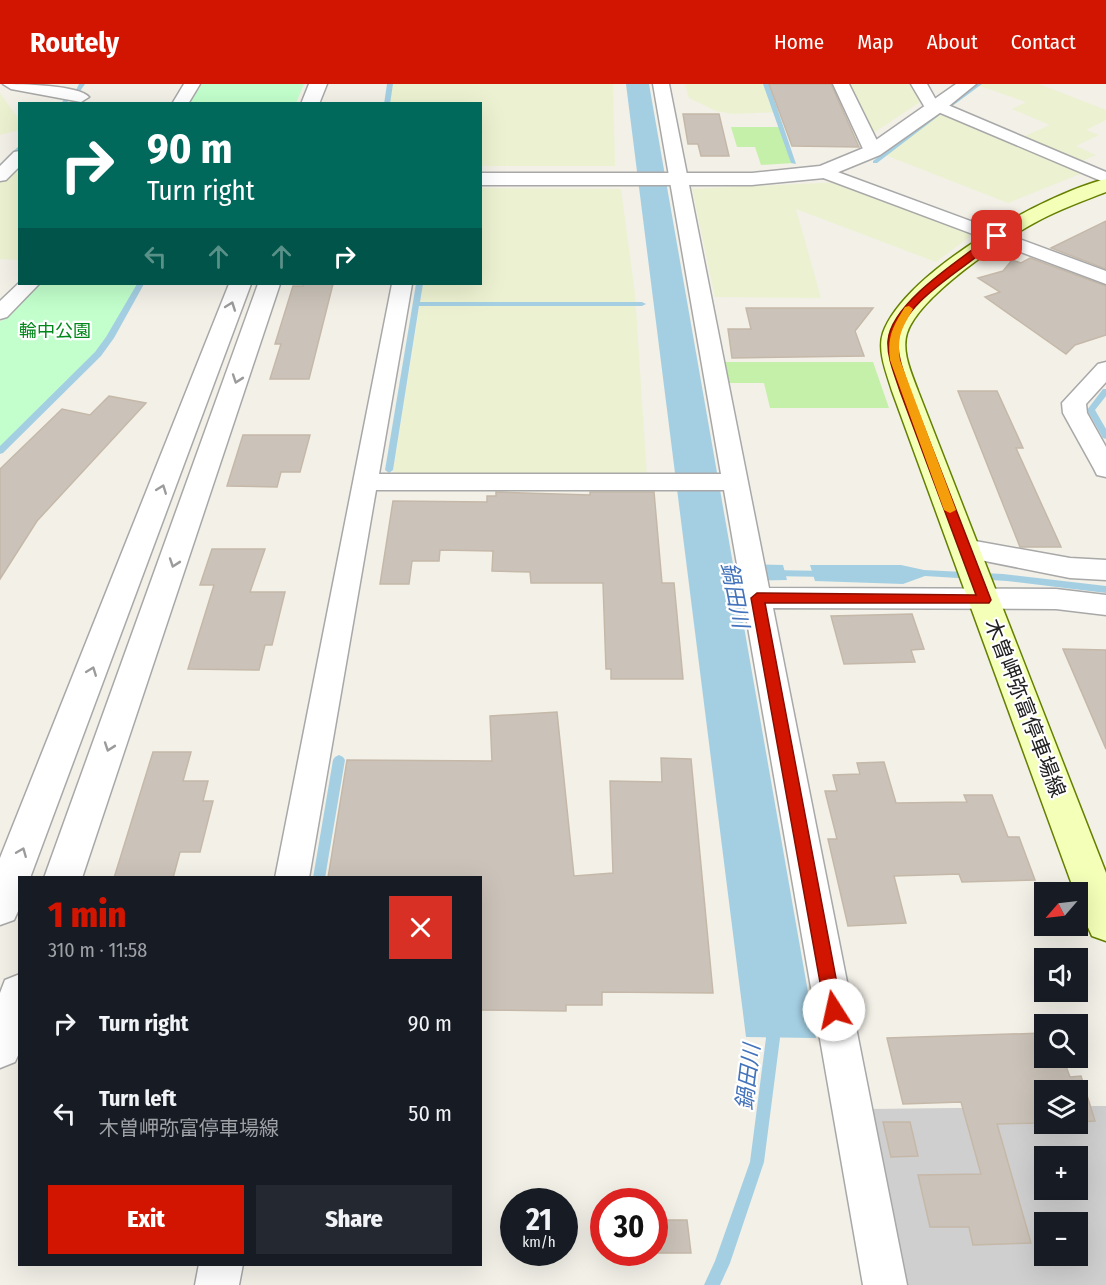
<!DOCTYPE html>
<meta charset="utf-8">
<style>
:root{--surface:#171b24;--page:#242831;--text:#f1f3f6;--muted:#9ea1a6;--accent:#d21500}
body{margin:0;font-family:"Fira Sans Condensed","Noto Sans JP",sans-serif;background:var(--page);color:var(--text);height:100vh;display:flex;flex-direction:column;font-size:22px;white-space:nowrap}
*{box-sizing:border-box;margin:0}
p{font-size:20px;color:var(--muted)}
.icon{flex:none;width:33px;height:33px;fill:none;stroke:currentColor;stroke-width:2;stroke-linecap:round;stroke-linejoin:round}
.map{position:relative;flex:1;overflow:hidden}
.panel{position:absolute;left:18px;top:792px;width:464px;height:390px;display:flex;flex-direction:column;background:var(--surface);border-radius:0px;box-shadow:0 6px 24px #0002}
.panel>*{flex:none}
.guide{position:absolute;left:18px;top:18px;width:464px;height:183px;border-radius:0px;box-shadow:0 6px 24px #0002;background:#00695c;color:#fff;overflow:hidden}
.needle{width:39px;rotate:242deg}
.controls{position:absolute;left:1034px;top:798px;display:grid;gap:12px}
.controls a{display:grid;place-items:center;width:54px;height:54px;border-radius:0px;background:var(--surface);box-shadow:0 6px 24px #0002;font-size:30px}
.speed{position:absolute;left:500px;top:1104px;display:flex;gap:12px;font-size:30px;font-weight:700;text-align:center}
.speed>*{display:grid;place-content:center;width:78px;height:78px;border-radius:50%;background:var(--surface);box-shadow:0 6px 24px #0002;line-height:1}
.speed small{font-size:15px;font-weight:400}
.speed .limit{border:9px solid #d22;background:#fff;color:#111}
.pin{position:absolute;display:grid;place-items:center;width:51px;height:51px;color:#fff;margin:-26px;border-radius:12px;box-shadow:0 3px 9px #0006}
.me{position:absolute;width:66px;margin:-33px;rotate:350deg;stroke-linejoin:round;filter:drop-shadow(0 0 4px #0008)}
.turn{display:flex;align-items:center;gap:21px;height:126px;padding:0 30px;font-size:27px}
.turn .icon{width:78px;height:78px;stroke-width:2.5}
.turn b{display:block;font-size:42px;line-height:51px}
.lanes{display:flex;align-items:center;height:57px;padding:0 30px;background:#0003;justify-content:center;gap:30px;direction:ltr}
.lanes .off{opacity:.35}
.round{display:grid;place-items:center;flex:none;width:63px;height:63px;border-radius:0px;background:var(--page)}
.summary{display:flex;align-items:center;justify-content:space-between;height:102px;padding:0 30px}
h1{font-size:36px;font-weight:800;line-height:45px;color:var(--accent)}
.button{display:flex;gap:12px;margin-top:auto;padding:12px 30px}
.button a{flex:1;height:69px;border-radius:0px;background:var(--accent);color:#fff;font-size:24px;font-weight:800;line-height:69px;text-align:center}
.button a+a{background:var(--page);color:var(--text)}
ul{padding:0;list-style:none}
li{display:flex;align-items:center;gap:18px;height:90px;padding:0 30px}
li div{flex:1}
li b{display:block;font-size:22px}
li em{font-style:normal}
header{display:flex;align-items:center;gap:36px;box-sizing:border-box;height:84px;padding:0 30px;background:var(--accent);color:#fff}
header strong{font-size:28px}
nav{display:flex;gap:33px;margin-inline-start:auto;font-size:21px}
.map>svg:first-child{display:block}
</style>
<header>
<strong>Routely</strong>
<nav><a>Home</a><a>Map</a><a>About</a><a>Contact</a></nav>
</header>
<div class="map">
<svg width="1106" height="1201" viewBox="0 0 1106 1201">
<rect width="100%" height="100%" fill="#f2f0e7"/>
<path fill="#cfcfcf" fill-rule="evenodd" d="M1077 1022H1106V1201H905L869 1025 1044 1023V1040H1077ZM1044 1072H1077V1106H1044ZM1044 1138H1077V1172H1044Z"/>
<path fill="#ecf2d1" d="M390 0H613L615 82H480V20L387 19Z
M685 0H766L768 5 836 4 845 25H775L776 28 733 30 716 27 689 14Z
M844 0H914L923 16 869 52Z
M979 0H1039L1106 26V36L1086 46 1099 51 1076 62 1096 71 1078 79 1020 54 1050 41 1012 25 1026 18 977 1Z
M0 9 19 36V46L0 51Z
M942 27 1085 88 1008 119 885 71Z
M11 86H19V176L0 175V98Z
M841 98 976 148 936 178 796 125 821 214 715 213 692 105Z
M480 104 621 105 635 210 647 393 392 394 423 200H480Z"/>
<path fill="#c5f0a9" d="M731 43H781L794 79 761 81 755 63H737Z
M721 278H873L889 324H770L764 299H725Z"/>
<path fill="#c2ffcc" d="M202 0H304L296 19H190Z
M38 200H140L110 254 98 270 0 367V238Z"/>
<path fill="#a4cfe3" d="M626 0H649L733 480 783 481 787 496 736 497 816 954 746 953Z
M810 481H901L924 486 1003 490 1106 502V509L1007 497 925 492 903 500 815 497Z"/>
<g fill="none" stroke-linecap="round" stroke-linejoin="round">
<path fill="#a4cfe3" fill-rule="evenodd" d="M79 0H85L78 10H74Z
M387 0H393L390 20H384Z
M763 0H769L796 80 791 79Z
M975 0H982L951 23H947V21Z
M64 15 69 16 66 20H61Z
M940 26 945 27 877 79H873V77Z
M20 61V67L0 85V80Z
M137 200H144L114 254 101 272 3 369 0 370V362L95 268 106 253Z
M416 200H423L420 218H642L646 220 642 222H419L393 386 389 389 385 386Z
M1103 305H1106V312L1095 326 1106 345V355L1103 354 1087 326Z
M771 486 827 487 832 490 827 493 771 492 766 489Z
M339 671 343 673 345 676 325 794H313L333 676 335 673Z
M772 933 777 935 780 954 764 1078 730 1179 720 1201H704L715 1177 750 1078 766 954 765 940 767 935Z"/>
</g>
<path fill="#cbc3b9" stroke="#c5b8a8" stroke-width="1.5" d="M769 0H831L859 63 792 62Z
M683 30H719L729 72H701L698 60H688Z
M1106 137V185L1051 164Z
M1030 174 1106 202V251L1075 261 1066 270 985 213 1000 208 978 194 1003 187 1012 176 1021 179Z
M304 200H333L309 295H270L281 260H275L293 202H303Z
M746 224H873L855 247 864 272 732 274 728 245H751Z
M958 307H997L1023 364H1016L1061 463H1020Z
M109 312 146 319 37 437 0 495V385L62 325 90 331Z
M243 351H310L300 388H281L277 403 227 402Z
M496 408 590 411V408H654L662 499H674L683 595H611V585H606L603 499H531L530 488 492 487 493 467 440 466 439 477H412L409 500H380L393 417 487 418V412H496Z
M212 465H265L250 508H285L272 561H265L259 586 188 585 214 501H200Z
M912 530 924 565 911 566 915 578 844 580 831 532Z
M1063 565 1106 566V665Z
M557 628 574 792 613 789 610 697 662 698 661 674 691 675 713 909 602 908V921H566V927L480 926V794H328L347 676 492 677 490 632Z
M153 668H191L183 697H208L203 717H213L200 768H180L173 794H114Z
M884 678 896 719 967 718 964 711H992L1008 753H1019L1035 796 962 798 959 790 894 792 906 839 848 842 828 755H837L825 707H837L833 691 860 690 857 679Z
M1044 949V974H1063L1070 993 1081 992 1095 1037 1077 1038V1006H1044V1039L997 1040 1031 1159 973 1161 969 1143H930L918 1091 981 1090 961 1018 903 1020 887 954Z
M883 1038H910L918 1072 891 1073Z
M654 1136H687L691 1169H654Z"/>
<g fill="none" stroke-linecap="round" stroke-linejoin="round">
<g stroke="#a8a8a8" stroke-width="3">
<path id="minor" d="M3 0C20 0 79 1 89 13L81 18 11 5Z
M184 0H200L188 20H172Z
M653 0H669L769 504 1056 505 1106 511V531L1056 525 773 524 907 1201H863L724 406H376L309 794H275L392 200H412L379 390H721Z
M833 0H849L882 67 879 71H867L864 67Z
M911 0H927L936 16 1106 88V99L924 22Z
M20 67V82L6 96 0 97V82L14 68Z
M824 83 1106 187V200L818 92 815 88 818 84Z
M20 198 39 200 7 233 0 235V217Z
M1106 278V298L1086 320 1087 329 1106 363V393L1097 391 1094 385 1063 329 1062 319 1098 280Z
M964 455 1070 474 1106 476V496L1070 494 955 471 951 464 955 457Z
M199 1180H243L239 1201H195Z"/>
</g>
<g stroke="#a8a8a8" stroke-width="3">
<path id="tertiary" d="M309 0H327L319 20H301Z
M956 0H976L944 26 880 71 824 94 752 101H480V89H752L820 82 866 63Z
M229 200H251L30 794H20V823L14 836 0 841V774Z
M258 200H280L82 794H44Z
M20 890V967L15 978 0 984V909L5 896Z"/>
</g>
<g stroke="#658000" stroke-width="3">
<path id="secondary" d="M1106 95V108C1083 117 1060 125 1038 137 1004 155 919 212 907 249 901 268 912 290 918 307L1106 789V857L1092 852 1086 839 892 307C887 290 877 267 883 249 905 187 1045 110 1106 95Z"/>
</g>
<use href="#minor" fill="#fff" fill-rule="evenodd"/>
<use href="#tertiary" fill="#fff" fill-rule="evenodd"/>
<use href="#secondary" fill="#f4ffb8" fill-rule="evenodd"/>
</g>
<defs><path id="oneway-chevron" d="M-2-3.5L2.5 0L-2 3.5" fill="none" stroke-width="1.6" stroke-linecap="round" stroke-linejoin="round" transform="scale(1.5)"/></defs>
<g stroke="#9b9b9b">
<use href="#oneway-chevron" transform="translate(231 222) rotate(-70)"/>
<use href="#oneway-chevron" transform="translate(237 295) rotate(109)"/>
<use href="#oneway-chevron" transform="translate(162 405) rotate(-69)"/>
<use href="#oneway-chevron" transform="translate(174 479) rotate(109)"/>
<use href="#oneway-chevron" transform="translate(92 587) rotate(-69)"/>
<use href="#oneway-chevron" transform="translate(109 663) rotate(109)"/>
<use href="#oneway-chevron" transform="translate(22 768) rotate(-68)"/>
</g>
<path fill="#d21500" stroke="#880e00" stroke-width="1.5" d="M994 150 1001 152C974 181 901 215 898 257 897 274 905 291 910 307L991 516 989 519H765L842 926 840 932 834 935 828 932 825 926 751 514 757 509 976 511 900 307C895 291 887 274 888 257 891 218 964 173 994 150Z"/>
<path fill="#f59e0b" d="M909 222 913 225C901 246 897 252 900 276L956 426 950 429 944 426 890 276C887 253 893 242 905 223Z"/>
<g text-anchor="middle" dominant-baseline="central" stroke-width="4.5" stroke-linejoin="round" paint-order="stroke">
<g font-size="18" fill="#02871a" stroke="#fff">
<text x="55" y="247">輪中公園</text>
</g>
<g font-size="21" fill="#212121" stroke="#fff">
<text transform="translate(1025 624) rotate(69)">木曽岬弥富停車場線</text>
</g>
<g font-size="22" font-style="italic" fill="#4373bb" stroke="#fff">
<text transform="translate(735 511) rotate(79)">鍋田川</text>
<text transform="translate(748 993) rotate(-83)">鍋田川</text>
</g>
</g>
</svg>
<div class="controls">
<a><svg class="needle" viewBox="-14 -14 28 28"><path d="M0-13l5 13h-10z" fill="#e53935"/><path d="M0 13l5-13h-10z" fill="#9ea1a6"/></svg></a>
<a><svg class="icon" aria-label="sound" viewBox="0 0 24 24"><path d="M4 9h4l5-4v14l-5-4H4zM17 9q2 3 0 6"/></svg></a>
<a><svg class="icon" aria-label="search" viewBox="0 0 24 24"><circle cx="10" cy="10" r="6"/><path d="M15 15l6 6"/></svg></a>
<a><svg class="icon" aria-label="layers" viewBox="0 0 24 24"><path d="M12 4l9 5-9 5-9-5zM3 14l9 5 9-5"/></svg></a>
<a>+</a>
<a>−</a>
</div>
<div class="speed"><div>21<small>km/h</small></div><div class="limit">30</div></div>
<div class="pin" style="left:997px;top:152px;background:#d93025"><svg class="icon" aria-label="arrive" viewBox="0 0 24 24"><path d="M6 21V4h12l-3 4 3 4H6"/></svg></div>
<svg class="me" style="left:834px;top:926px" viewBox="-20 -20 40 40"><circle r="19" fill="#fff"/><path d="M0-13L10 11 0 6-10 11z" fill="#d21500"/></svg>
<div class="guide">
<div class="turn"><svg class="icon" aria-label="right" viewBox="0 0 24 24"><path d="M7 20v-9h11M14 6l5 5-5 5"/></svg><div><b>90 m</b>Turn right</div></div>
<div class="lanes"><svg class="icon off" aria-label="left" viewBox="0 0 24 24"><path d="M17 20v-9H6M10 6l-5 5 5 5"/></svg><svg class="icon off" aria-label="ahead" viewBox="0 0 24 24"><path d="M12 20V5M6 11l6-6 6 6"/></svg><svg class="icon off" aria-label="ahead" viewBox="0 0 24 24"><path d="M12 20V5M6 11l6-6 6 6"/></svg><svg class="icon" aria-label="right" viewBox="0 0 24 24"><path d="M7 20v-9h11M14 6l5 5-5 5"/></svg></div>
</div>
<section class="panel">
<div class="summary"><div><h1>1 min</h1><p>310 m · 11:58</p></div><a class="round" style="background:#d93025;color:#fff"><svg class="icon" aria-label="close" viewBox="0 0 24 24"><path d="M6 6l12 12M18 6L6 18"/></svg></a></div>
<ul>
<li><svg class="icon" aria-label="right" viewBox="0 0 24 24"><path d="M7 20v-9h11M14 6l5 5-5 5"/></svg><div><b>Turn right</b></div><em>90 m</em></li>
<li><svg class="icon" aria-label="left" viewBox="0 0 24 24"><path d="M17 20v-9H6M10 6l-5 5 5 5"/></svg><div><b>Turn left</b><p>木曽岬弥富停車場線</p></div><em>50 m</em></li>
</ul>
<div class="button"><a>Exit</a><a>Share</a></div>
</section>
</div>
